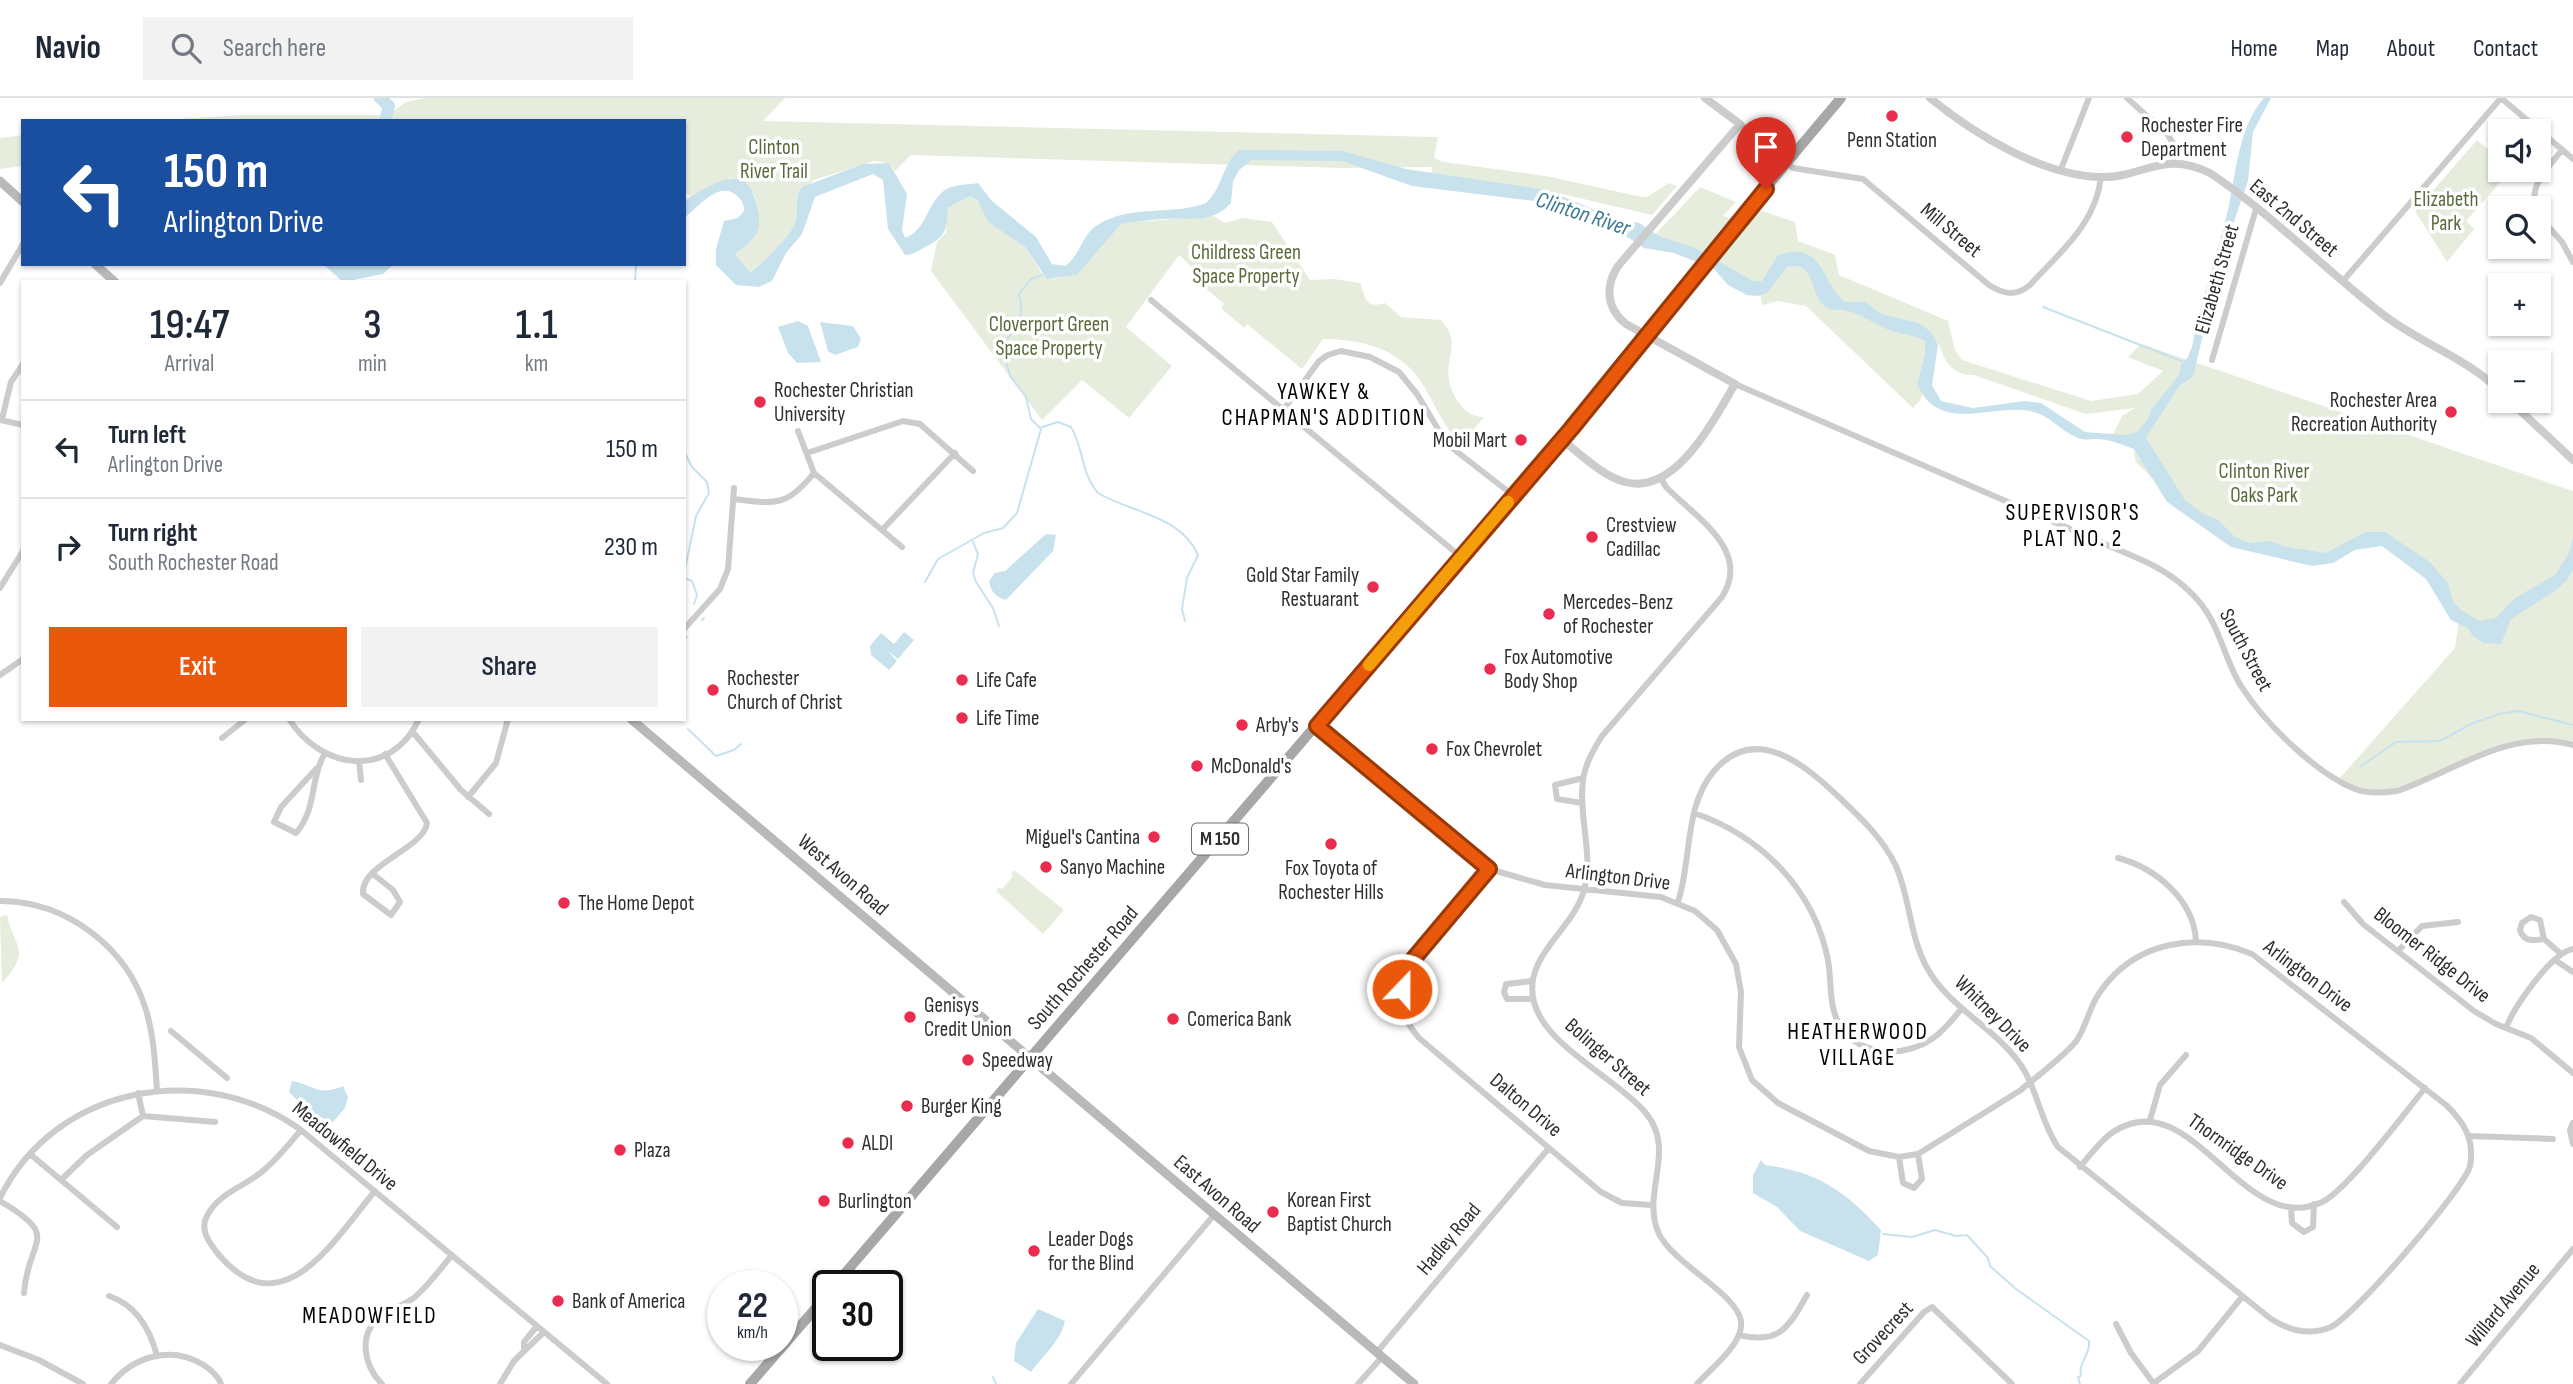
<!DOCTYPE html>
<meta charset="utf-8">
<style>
:root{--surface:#fff;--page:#f2f2f3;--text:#1f2937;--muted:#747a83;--line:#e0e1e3;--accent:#ea580c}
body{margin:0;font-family:"Sofia Sans Condensed",sans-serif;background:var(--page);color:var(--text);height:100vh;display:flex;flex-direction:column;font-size:26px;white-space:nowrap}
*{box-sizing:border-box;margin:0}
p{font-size:23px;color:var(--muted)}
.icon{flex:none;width:38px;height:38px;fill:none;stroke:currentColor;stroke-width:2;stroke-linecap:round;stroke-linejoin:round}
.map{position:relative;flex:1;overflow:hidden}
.panel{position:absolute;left:21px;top:182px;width:665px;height:441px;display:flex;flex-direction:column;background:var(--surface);border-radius:0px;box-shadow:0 2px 5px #0004}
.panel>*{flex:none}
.top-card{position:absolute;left:21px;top:21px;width:665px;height:147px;border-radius:0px;box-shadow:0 2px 5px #0004;background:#1a4fa0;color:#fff;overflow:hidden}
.controls{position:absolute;left:2488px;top:21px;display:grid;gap:14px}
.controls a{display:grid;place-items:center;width:63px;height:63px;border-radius:0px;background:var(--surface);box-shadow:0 2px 5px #0004;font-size:35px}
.speed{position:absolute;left:707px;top:1172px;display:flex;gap:14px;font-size:35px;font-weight:700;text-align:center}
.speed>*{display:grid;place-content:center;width:91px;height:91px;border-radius:50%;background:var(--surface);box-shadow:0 2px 5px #0004;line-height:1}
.speed small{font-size:18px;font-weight:400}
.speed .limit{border:4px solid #111;border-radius:10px;background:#fff;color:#111}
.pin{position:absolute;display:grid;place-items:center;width:60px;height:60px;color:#fff;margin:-72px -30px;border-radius:50% 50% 50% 0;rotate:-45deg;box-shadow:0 0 7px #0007}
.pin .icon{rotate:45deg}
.me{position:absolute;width:77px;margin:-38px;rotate:22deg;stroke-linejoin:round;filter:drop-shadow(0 0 5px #0008)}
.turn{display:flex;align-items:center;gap:24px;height:147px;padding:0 28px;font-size:32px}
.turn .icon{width:91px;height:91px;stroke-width:2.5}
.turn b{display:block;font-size:49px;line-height:60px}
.eta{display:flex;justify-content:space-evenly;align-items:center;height:119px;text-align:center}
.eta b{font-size:42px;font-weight:600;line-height:49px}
.cta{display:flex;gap:14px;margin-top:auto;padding:14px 28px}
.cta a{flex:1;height:80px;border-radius:0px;background:var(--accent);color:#fff;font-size:28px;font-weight:600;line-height:80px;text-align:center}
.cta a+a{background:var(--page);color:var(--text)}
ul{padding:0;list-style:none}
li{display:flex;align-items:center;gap:21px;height:98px;padding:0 28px;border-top:2px solid var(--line)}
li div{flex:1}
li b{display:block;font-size:26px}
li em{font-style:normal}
header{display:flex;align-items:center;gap:42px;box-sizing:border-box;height:98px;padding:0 35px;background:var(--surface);border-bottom:2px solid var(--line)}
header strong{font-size:33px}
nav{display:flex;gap:38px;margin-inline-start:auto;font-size:24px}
.search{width:490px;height:63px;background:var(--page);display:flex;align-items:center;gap:18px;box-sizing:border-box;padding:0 24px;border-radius:0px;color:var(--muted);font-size:26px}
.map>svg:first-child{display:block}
</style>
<header>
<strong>Navio</strong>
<div class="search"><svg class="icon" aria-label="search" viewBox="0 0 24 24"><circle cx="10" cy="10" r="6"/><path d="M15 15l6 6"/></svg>Search here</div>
<nav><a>Home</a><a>Map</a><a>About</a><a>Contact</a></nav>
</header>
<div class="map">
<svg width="2573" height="1286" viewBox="0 0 2573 1286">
<rect width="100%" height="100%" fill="#fff"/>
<path fill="#e7eddd" d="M425 0H785L763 23 1438 39 1434 60 1444 64 1546 78 1642 99H1647L1669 85 1677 88 1652 117 1562 96 1432 78V69L1342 70 911 57 895 73 889 65 874 63 814 82 797 98C796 106 798 117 795 125 790 139 762 166 749 174L733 154C737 126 783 100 731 80L691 99 684 93V23H150L239 17H388L406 4Z
M23 37V68L0 71V40Z
M2477 42 2501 62V72H2511L2466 123 2474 131 2447 164 2415 113Z
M1700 89 1736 104 1723 118 1741 124 1753 110 1795 124 1798 143 1835 157 1839 177 1948 223 1955 252 1962 262 2091 303 2138 296 2163 273 2128 259 2141 246 2573 393V647L2546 643 2498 651 2405 690 2365 694 2338 682 2455 550 2459 520 2414 465 2379 445 2346 453 2332 461 2248 450 2157 385 2135 363 2134 349 2111 341 2122 318 2135 310 2086 316 1974 277C1953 277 1945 265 1939 246L1933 248 1921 301 1913 310 1806 208 1778 203 1762 207C1761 197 1759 189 1751 183 1729 166 1676 151 1649 143Z
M970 98 978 103 991 125 1025 149 1043 177 1050 181 1077 177 1121 125 1213 118 1225 125 1242 120 1272 124 1310 182 1334 181 1360 185C1366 200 1365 211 1385 205L1401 219 1441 222C1462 245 1445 258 1449 281 1451 298 1466 320 1484 319L1461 346C1443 328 1436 308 1423 287 1402 251 1361 241 1323 241L1302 271 1247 226 1244 230 1221 210 1224 206 1190 177 1194 171 1179 157 1126 229 1172 268 1129 320 1082 282 1042 322 931 173 937 144 946 135 948 110Z
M1014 772 1064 812 1043 836 996 793 999 789 1002 791 1013 778 1011 776Z
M7 817C13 848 33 852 2 885L0 819Z"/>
<path fill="#c8e2ed" d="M2264 0H2271L2253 34 2248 83 2220 164 2193 279 2179 288 2146 340 2185 402 2202 415 2218 422 2234 438 2249 445 2271 443 2282 448 2326 455 2365 434H2385L2430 464 2448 485 2453 503 2461 512 2479 523 2496 520 2515 500 2555 477 2569 455 2573 439V472L2567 482 2555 493 2511 521 2501 546 2483 545 2472 537 2469 531 2451 522 2426 481 2382 448 2355 452 2333 465 2312 468 2231 449 2167 404 2134 351C2123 347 2108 341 2097 341 2089 341 2084 343 2076 339 2061 333 2050 318 2034 314 1995 303 1940 339 1917 286L1925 256V243C1913 236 1902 237 1889 232 1874 226 1860 215 1844 212 1839 211 1833 213 1828 210 1808 201 1818 161 1787 169L1767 195 1758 198 1747 197 1728 187 1714 171 1674 155 1644 150 1629 140 1543 104 1412 88 1342 63 1252 62 1239 72 1233 83 1231 105C1211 127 1188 119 1161 121 1148 122 1135 124 1121 126L1077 177 1047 181 1025 149 988 124 978 103 970 98 948 110C947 132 946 139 925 149 918 153 913 157 905 157L888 131 883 82 873 76 815 99 802 136 786 155 772 183 759 189 736 187 716 167V151L724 123 738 120 744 113C744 106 742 102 737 98 719 81 698 110 684 120V103C708 88 751 58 756 110L733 154 750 174C761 167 794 135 796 122 798 110 794 100 802 89L863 66 889 65 907 96 902 132 905 140C927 132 927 104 945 92 955 86 966 87 978 85L992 103 1036 139 1052 166 1065 168C1081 157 1082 135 1099 126 1132 106 1172 118 1206 105 1223 90 1222 66 1239 52L1343 53 1406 71 1547 92 1619 122 1639 125 1659 138 1695 150 1753 183H1762L1778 157C1824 142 1820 183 1845 204H1865L1881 216 1919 225 1931 234 1938 247 1932 287 1941 303 1973 310 2025 303 2041 305 2085 334 2124 337 2137 334 2148 321 2151 312 2179 277 2181 265 2187 261 2192 249C2201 202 2217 158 2228 112 2236 77 2238 29 2264 0Z
M323 166H394L383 176 343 184Z
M798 223 808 228 821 264 797 265 788 255 778 229Z
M820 224 853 228 861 241 858 249 835 257 828 253Z
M1046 436 1056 437 1053 453 1006 502C995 499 991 494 989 483L995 475 1005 473Z
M904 534 914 542 898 561 888 553 897 563 889 572 871 557 870 548 881 535 894 546Z
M292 983C315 987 317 999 343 988L348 999 345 1010 332 1025 306 1011 289 994Z
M1761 1062 1765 1067C1818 1074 1845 1093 1881 1132L1878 1157 1869 1163 1800 1133 1777 1109 1753 1095V1077Z
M1038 1211 1065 1223C1061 1243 1043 1257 1031 1274L1014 1263 1016 1245Z"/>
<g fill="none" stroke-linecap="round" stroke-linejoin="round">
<path stroke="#c8e2ed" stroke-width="2" d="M635 184 636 166
M2043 209 2184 264
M1042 329 1058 324 1071 329C1084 350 1080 374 1098 395 1132 415 1180 417 1198 457L1187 480 1182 511 1185 523
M684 353 692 369 707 384 709 395 696 418 684 476
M973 444 978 456 973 475 976 484 993 510 999 528
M684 480 692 483 697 497 694 506
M925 484 938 461 984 435 1003 430 1017 415 1041 331 1031 321 1026 299 1010 278 1002 248C1016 230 1026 219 1019 196L1031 181 1043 177
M702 522 704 520
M684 542 687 539
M688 631 716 658 734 652 741 646
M2361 668 2396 644 2440 643 2471 626 2499 616 2518 613 2573 627
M1883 1136 1912 1139 1935 1132 1956 1138 1967 1137 1988 1160 1990 1168 2016 1191 2089 1243C2091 1256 2078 1264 2081 1278L2078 1279 2080 1286
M993 1279 996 1286"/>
<path stroke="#c8e2ed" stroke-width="12" d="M380 0 389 8 385 23
M730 163 728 154C751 136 759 133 749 103"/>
<path stroke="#ccc" stroke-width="6" d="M2127 0 2168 37 2174 47V65
M2501 0 2573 61
M1740 26 1793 70 1863 81 1989 187C2003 196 2016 199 2030 187 2060 154 2096 126 2101 79
M2061 71 2089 0
M2535 110C2530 85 2548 70 2562 52
M2539 118 2562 144 2573 164
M2343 183 2501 0
M0 185 23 146
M1151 202 1461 459
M2212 262 2256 111
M1735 286 2142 462C2171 475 2199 496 2213 525 2223 545 2229 569 2241 588 2264 624 2315 675 2355 691 2368 696 2383 695 2397 693 2453 674 2511 629 2573 647
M1284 311 1319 263 1328 257 1341 253 1370 259 1399 274 1417 296 1447 346 1514 398
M2 321 11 284 23 266
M0 322 23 327
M798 333 814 375 902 449
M807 355 903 323 920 326 973 373
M1661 380 1666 389C1695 419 1752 452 1722 499L1602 638C1594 651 1585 666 1583 682 1578 718 1594 757 1584 792 1573 833 1522 858 1534 904 1545 948 1616 980 1645 1014 1678 1052 1640 1095 1659 1136 1674 1166 1737 1196 1741 1223 1744 1246 1711 1270 1697 1286
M733 401C775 406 787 409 814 375
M882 432 955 355
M0 490 23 453
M684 531 720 491 728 471 734 390
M0 577 23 561
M289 621C321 672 391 682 419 621
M1316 628 1489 771 1545 787 1661 799 1695 813 1717 832 1736 866 1741 894 1739 949 1752 982 1778 1005 1869 1053 1899 1059 1918 1056 2021 992C2036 979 2067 956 2077 942 2087 927 2089 909 2100 894 2135 843 2198 833 2252 856L2446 1007C2464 1024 2475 1042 2470 1068 2465 1090 2353 1219 2331 1229 2310 1238 2290 1233 2271 1221L2058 1049C2040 1023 2037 988 2018 963 1991 927 1947 908 1926 868 1909 836 1910 798 1895 766 1882 740 1862 721 1841 701 1808 670 1757 623 1714 673 1684 708 1692 761 1678 804
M412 633 461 692 489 716
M222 640 246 621
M359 663 361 682
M316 671 281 709 274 724 296 735C317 711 310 681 324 657
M468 699 496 665 508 621
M1582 705 1557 701 1555 687 1583 680
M1694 715C1761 738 1814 791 1828 862 1832 884 1828 910 1841 929 1861 959 1905 959 1932 941 1944 933 1953 921 1962 910
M2118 760C2156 770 2194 802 2196 843
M1489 771C1473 789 1458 807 1443 826 1413 861 1380 896 1419 940L1601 1094 1622 1105 1652 1107
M373 776 393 792 400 804 391 817 363 796C360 766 424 751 427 725L385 656
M0 803C66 803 127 849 146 912 154 938 155 965 157 992
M2344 804 2363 826 2474 913 2496 926 2531 940 2573 975
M2544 841C2534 842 2524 845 2520 832L2522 825 2531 819 2540 822 2544 841 2560 855
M2398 853 2422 828 2458 824
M2555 862 2573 874
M1532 883 1506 886 1504 894 1507 901H1533
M1384 903 1401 901
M2506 930C2514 909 2551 855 2573 851
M171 933 227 980
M138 995 143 1018
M2150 1022 2160 987 2186 957
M2573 1025 2570 1032 2573 1046
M301 1032C290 1045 278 1060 265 1071 247 1088 219 1094 207 1118 199 1132 210 1146 219 1157 283 1232 335 1140 375 1093
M2469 1038 2553 1041
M30 1056 117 1129
M1899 1059 1903 1085 1914 1090 1922 1081 1918 1056
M2080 1069C2090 1057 2100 1043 2113 1034 2192 982 2243 1142 2322 1104 2347 1092 2405 1015 2425 990
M61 1082 87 1057 143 1018 215 1024
M0 1100C55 987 203 961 301 1032L607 1286
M0 1103C63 1140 28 1139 24 1195
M2291 1110 2292 1125 2304 1134 2313 1129 2314 1106
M109 1198C136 1207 150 1231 157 1258
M2116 1226 2131 1255 2154 1286
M1739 1237C1779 1247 1789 1229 1807 1197
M0 1247 39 1262 83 1286
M524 1251V1244L537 1228
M1377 1254 1549 1050
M2154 1285 2198 1253 2242 1199
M111 1286C133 1259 170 1247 202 1266 210 1271 218 1277 221 1286
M382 1286C364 1268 357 1236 381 1218 392 1210 405 1207 415 1199 429 1187 440 1171 452 1157
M500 1286 514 1263 544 1234
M1071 1286 1214 1117
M1358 1286 1382 1259
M1860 1286 1924 1214 1932 1209 2012 1286
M2460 1286 2573 1151"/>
<path stroke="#ccc" stroke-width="8" d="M1930 0C1974 36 2041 77 2099 79 2142 81 2162 51 2210 75 2272 116 2325 172 2385 218 2422 246 2467 260 2501 294
M2510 303 2573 362
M1562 342C1581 356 1602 378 1625 384 1676 398 1714 321 1735 286L1626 226C1606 210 1605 188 1618 168L1740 26 1705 0"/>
<path stroke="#b9b9b9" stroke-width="9" d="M0 83 23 104
M95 166 115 184
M631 621 1414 1286"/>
<path stroke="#a7a7a7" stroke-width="10" d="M1793 57 1841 0
M834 1188 1569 333 1639 246
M750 1286 828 1196"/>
<path stroke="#a7a7a7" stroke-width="10" d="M1639 246 1793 57"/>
</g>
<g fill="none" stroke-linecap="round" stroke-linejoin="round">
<g stroke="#983908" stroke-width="18">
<path id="route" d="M1402 891 1410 865 1489 771 1317 628 1571 331 1766 91"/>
</g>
<use href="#route" stroke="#ea580c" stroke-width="12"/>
<path stroke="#f59e0b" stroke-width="12" d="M1369 567 1508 404"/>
</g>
<g fill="#ea2d4e" stroke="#fff" stroke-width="2.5">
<circle cx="1892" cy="18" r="7"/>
<circle cx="2127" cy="39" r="7"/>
<circle cx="760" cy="304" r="7"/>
<circle cx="2451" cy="314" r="7"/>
<circle cx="1521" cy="342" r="7"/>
<circle cx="1592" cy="439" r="7"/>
<circle cx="1373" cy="489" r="7"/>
<circle cx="1549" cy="516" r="7"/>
<circle cx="1490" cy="571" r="7"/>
<circle cx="962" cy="582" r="7"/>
<circle cx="713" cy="592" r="7"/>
<circle cx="962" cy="620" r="7"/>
<circle cx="1242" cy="627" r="7"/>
<circle cx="1432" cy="651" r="7"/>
<circle cx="1197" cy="668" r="7"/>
<circle cx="1154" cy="739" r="7"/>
<circle cx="1331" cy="746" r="7"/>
<circle cx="1046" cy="769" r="7"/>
<circle cx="564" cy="805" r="7"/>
<circle cx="910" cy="919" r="7"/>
<circle cx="1173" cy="921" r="7"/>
<circle cx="968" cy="962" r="7"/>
<circle cx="907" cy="1008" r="7"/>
<circle cx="848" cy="1045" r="7"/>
<circle cx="620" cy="1052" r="7"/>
<circle cx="824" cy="1103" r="7"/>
<circle cx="1273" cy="1114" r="7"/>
<circle cx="1034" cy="1153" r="7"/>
<circle cx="558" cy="1203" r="7"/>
</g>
<g text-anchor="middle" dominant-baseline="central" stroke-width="7" stroke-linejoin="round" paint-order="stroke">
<rect fill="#fff" stroke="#6d6d6d" stroke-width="2" x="1192" y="725.5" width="56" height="31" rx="5"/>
<g font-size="19" font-weight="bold" fill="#2f2f2f">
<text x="1220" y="741">M 150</text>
</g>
<g font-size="21" fill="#2f2f2f" stroke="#fff" text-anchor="start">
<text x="2141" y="27">Rochester Fire<tspan x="2141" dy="24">Department</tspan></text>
<text x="1892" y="42" text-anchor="middle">Penn Station</text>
<text x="774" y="292">Rochester Christian<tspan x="774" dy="24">University</tspan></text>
<text x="2437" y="302" text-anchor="end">Rochester Area<tspan x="2437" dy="24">Recreation Authority</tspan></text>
<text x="1507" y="342" text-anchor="end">Mobil Mart</text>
<text x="1606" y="427">Crestview<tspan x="1606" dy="24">Cadillac</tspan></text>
<text x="1359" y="477" text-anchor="end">Gold Star Family<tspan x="1359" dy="24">Restuarant</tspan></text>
<text x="1563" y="504">Mercedes-Benz<tspan x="1563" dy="24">of Rochester</tspan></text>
<text x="1504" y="559">Fox Automotive<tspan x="1504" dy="24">Body Shop</tspan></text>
<text x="727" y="580">Rochester<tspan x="727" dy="24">Church of Christ</tspan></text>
<text x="976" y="582">Life Cafe</text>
<text x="976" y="620">Life Time</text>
<text x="1256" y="627">Arby's</text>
<text x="1446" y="651">Fox Chevrolet</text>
<text x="1211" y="668">McDonald's</text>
<text x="1140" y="739" text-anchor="end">Miguel's Cantina</text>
<text x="1060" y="769">Sanyo Machine</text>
<text x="1331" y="770" text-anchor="middle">Fox Toyota of<tspan x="1331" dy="24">Rochester Hills</tspan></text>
<text x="578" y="805">The Home Depot</text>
<text x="924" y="907">Genisys<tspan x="924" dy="24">Credit Union</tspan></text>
<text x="1187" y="921">Comerica Bank</text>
<text x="982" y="962">Speedway</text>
<text x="921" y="1008">Burger King</text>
<text x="862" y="1045">ALDI</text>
<text x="634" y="1052">Plaza</text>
<text x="1287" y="1102">Korean First<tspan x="1287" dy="24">Baptist Church</tspan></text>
<text x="838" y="1103">Burlington</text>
<text x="1048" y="1141">Leader Dogs<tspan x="1048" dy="24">for the Blind</tspan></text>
<text x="572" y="1203">Bank of America</text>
</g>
<g font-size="21" fill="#576c3b" stroke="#fff">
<text x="774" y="49">Clinton<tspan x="774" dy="24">River Trail</tspan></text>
<text x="2446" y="101">Elizabeth<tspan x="2446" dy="24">Park</tspan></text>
<text x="1246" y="154">Childress Green<tspan x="1246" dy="24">Space Property</tspan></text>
<text x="1049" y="226">Cloverport Green<tspan x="1049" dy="24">Space Property</tspan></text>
<text x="2264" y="373">Clinton River<tspan x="2264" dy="24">Oaks Park</tspan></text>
</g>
<g font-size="21" fill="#2f2f2f" stroke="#fff">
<text transform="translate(2294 120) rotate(40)">East 2nd Street</text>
<text transform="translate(1951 132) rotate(40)">Mill Street</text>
<text transform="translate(2217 181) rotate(-74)">Elizabeth Street</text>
<text transform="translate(2246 552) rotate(62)">South Street</text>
<text transform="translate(843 777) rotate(41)">West Avon Road</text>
<text transform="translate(1618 779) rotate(7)">Arlington Drive</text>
<text transform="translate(2432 857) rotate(38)">Bloomer Ridge Drive</text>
<text transform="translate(1083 870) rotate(-49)">South Rochester Road</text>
<text transform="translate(2308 878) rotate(37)">Arlington Drive</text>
<text transform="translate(1993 916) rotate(45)">Whitney Drive</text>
<text transform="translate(1608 959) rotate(41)">Bolinger Street</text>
<text transform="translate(1526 1007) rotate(40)">Dalton Drive</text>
<text transform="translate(345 1048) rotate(39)">Meadowfield Drive</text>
<text transform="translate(2238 1054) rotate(35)">Thornridge Drive</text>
<text transform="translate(1217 1096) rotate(41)">East Avon Road</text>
<text transform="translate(1449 1141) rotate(-50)">Hadley Road</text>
<text transform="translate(2503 1207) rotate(-50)">Willard Avenue</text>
<text transform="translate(1883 1235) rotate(-47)">Grovecrest</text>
</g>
<g font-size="23" font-style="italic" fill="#3a7a94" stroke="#fff">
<text transform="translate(1583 116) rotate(18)">Clinton River</text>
</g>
<g font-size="23" letter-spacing="2" fill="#000" stroke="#fff">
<text x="1324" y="294">YAWKEY &amp;<tspan x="1324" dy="26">CHAPMAN'S ADDITION</tspan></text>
<text x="2073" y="415">SUPERVISOR'S<tspan x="2073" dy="26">PLAT NO. 2</tspan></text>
<text x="1858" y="934">HEATHERWOOD<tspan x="1858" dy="26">VILLAGE</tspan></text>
<text x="370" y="1218">MEADOWFIELD</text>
</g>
</g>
</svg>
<div class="controls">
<a><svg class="icon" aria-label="sound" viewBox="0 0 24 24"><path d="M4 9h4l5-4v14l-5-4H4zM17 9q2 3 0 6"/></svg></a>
<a><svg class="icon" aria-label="search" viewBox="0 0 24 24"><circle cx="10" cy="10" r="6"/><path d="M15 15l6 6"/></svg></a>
<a>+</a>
<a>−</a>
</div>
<div class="speed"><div>22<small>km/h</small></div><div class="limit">30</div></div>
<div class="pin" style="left:1766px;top:91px;background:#d93025"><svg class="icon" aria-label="arrive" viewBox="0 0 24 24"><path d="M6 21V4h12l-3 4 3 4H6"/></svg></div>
<svg class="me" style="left:1402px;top:891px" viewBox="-20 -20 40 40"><circle r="17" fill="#ea580c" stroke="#fff" stroke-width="3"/><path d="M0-11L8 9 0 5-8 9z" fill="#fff"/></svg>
<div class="top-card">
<div class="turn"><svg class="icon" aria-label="left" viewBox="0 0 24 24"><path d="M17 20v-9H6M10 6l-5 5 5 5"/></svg><div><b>150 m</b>Arlington Drive</div></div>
</div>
<section class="panel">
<div class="eta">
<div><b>19:47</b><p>Arrival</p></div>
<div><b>3</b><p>min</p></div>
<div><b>1.1</b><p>km</p></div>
</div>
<ul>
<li><svg class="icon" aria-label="left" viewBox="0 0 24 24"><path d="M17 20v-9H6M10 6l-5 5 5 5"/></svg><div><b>Turn left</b><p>Arlington Drive</p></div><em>150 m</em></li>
<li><svg class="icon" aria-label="right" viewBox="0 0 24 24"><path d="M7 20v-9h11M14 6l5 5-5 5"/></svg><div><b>Turn right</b><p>South Rochester Road</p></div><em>230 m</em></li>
</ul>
<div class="cta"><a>Exit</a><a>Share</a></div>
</section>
</div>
